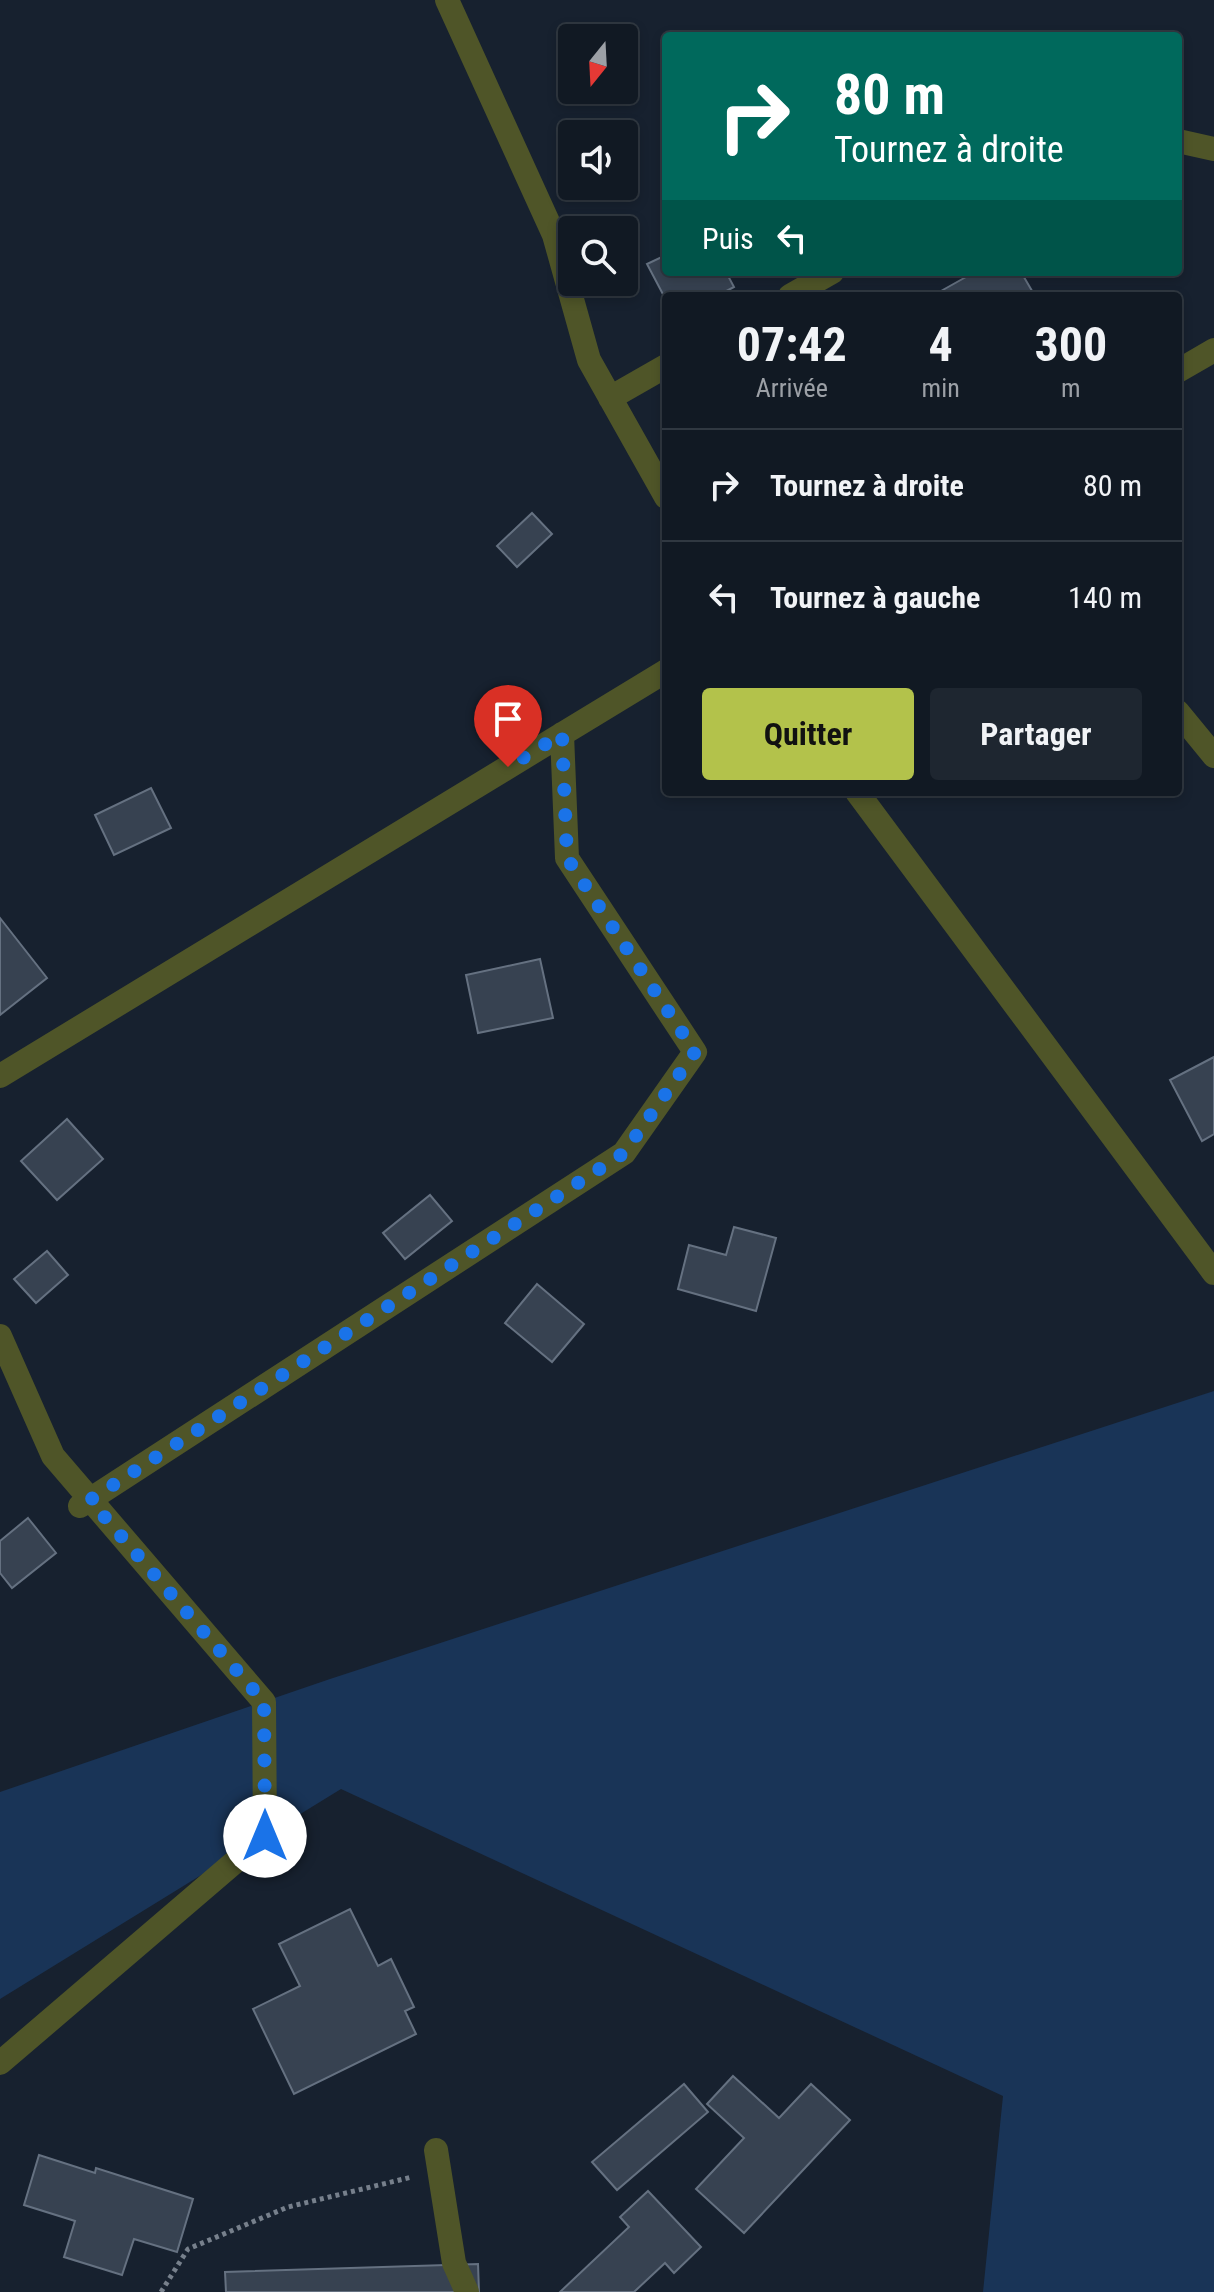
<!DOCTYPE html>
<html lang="fr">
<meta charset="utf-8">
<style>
:root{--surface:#111923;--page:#1e2630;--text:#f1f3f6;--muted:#9ca0a6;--line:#303841;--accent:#b3c24b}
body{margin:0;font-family:"Roboto Condensed",sans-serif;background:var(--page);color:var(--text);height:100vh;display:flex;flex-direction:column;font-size:30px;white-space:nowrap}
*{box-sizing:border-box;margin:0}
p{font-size:26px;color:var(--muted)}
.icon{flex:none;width:44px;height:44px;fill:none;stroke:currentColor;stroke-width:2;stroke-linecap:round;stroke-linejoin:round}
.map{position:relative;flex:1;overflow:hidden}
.panel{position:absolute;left:662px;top:292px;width:520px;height:504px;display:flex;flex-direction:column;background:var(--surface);border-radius:8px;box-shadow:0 4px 12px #0003,0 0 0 2px var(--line)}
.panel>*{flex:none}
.top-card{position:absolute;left:662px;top:32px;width:520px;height:244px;border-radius:8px;box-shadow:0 4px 12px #0003,0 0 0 2px var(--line);background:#00695c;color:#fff;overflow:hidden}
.needle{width:52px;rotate:198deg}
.buttons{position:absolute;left:558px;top:24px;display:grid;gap:16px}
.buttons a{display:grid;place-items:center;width:80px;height:80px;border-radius:8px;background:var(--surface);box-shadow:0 4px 12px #0003,0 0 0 2px var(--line);font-size:40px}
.pin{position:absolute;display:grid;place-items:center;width:68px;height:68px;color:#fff;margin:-82px -34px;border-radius:50% 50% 50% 0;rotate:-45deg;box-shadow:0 0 8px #0007}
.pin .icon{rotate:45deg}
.me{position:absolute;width:88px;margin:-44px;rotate:0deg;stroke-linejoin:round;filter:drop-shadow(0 0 6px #0008)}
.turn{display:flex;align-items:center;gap:28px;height:168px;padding:0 40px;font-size:36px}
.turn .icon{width:104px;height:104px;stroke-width:2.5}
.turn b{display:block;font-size:56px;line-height:68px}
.then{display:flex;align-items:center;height:76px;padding:0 40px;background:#0003;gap:16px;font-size:30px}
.eta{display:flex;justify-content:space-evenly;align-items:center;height:136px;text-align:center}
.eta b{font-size:48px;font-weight:700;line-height:56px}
.button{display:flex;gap:16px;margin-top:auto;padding:16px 40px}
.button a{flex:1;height:92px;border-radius:8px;background:var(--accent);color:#111;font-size:32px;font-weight:700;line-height:92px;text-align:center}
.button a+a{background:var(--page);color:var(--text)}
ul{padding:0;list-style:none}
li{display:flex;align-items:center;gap:24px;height:112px;padding:0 40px;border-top:2px solid var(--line)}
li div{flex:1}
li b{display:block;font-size:30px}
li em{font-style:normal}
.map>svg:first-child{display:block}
</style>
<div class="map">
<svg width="1214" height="2292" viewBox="0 0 1214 2292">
<rect width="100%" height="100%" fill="#17212f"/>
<path fill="#193457" d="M1214 1391V2292H983L1003 2096 341 1789 0 1999V1792L330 1679Z"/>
<path fill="#374251" stroke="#657181" stroke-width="2" d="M666 255V272H726L734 287 717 296H666V300L647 264Z
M975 272H1021L1035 296H944L941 291Z
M532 513 552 534 517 567 497 546Z
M151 788 171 828 114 855 95 815Z
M0 918 47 978 0 1015Z
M540 959 553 1018 478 1033 466 975Z
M1214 1057V1134L1202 1141 1170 1080Z
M67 1119 103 1159 57 1200 21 1161Z
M430 1195 452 1221 405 1259 383 1233Z
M734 1227 776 1238 756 1311 678 1289 689 1245 726 1255Z
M47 1251 68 1275 36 1303 14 1279Z
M537 1284 584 1324 552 1362 505 1323Z
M28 1518 56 1553 12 1588 0 1573V1541Z
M350 1909 378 1966 391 1959 414 2007 405 2011 416 2034 294 2094 253 2009 300 1986 279 1944Z
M733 2076 779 2118 811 2084 850 2120 744 2233 696 2189 744 2138 707 2104Z
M684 2084 708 2112 617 2190 592 2162Z
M39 2155 95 2173 96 2168 193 2199 177 2252 134 2239 122 2275 64 2257 75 2221 24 2205Z
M648 2191 701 2247 674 2273 665 2263 634 2292H560L629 2227 620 2217Z
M478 2264 479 2292H226L225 2272Z"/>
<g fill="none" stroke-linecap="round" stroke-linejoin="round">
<path stroke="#77808c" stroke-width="5" stroke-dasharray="4 4" stroke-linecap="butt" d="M161 2292 188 2249 288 2207 412 2177"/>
<path stroke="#4f5528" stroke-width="24" d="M447 0 554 235 589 360 666 497
M1178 141 1214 149
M790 296 832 272
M1178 371 1214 350
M610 398 666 366
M1178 712 1214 756
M857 792 1214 1273
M0 1076 666 671
M0 1336 53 1456 264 1702 265 1836 0 2063
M80 1506 624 1153 695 1052 567 858 562 734
M436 2150 454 2263 467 2292"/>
</g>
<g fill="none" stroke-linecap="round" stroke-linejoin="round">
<path stroke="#1a73e8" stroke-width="14" stroke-dasharray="0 25.2" d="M265 1836 264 1702 90 1500 624 1153 695 1052 567 858 562 734 508 767"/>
</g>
</svg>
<div class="buttons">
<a><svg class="needle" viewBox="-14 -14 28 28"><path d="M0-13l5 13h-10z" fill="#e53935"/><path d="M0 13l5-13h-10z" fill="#9ca0a6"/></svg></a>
<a><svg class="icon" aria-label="sound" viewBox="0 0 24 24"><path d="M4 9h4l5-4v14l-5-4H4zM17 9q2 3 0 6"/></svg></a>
<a><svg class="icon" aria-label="search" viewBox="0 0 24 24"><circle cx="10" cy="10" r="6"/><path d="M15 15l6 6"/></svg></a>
</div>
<div class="pin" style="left:508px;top:767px;background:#d93025"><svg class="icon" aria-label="arrive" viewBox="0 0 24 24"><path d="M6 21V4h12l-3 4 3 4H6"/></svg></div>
<svg class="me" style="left:265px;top:1836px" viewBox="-20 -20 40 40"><circle r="19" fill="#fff"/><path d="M0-13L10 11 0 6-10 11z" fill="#1a73e8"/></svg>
<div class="top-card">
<div class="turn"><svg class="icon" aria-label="right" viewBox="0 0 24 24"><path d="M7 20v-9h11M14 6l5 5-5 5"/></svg><div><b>80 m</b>Tournez à droite</div></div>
<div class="then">Puis<svg class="icon" aria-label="left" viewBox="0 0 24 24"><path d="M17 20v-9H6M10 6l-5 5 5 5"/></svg></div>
</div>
<section class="panel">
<div class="eta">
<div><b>07:42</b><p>Arrivée</p></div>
<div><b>4</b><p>min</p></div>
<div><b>300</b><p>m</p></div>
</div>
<ul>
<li><svg class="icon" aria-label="right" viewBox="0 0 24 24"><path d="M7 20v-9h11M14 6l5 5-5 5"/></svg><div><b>Tournez à droite</b></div><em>80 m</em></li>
<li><svg class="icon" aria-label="left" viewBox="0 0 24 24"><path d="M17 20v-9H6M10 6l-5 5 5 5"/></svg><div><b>Tournez à gauche</b></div><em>140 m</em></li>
</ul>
<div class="button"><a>Quitter</a><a>Partager</a></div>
</section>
</div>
